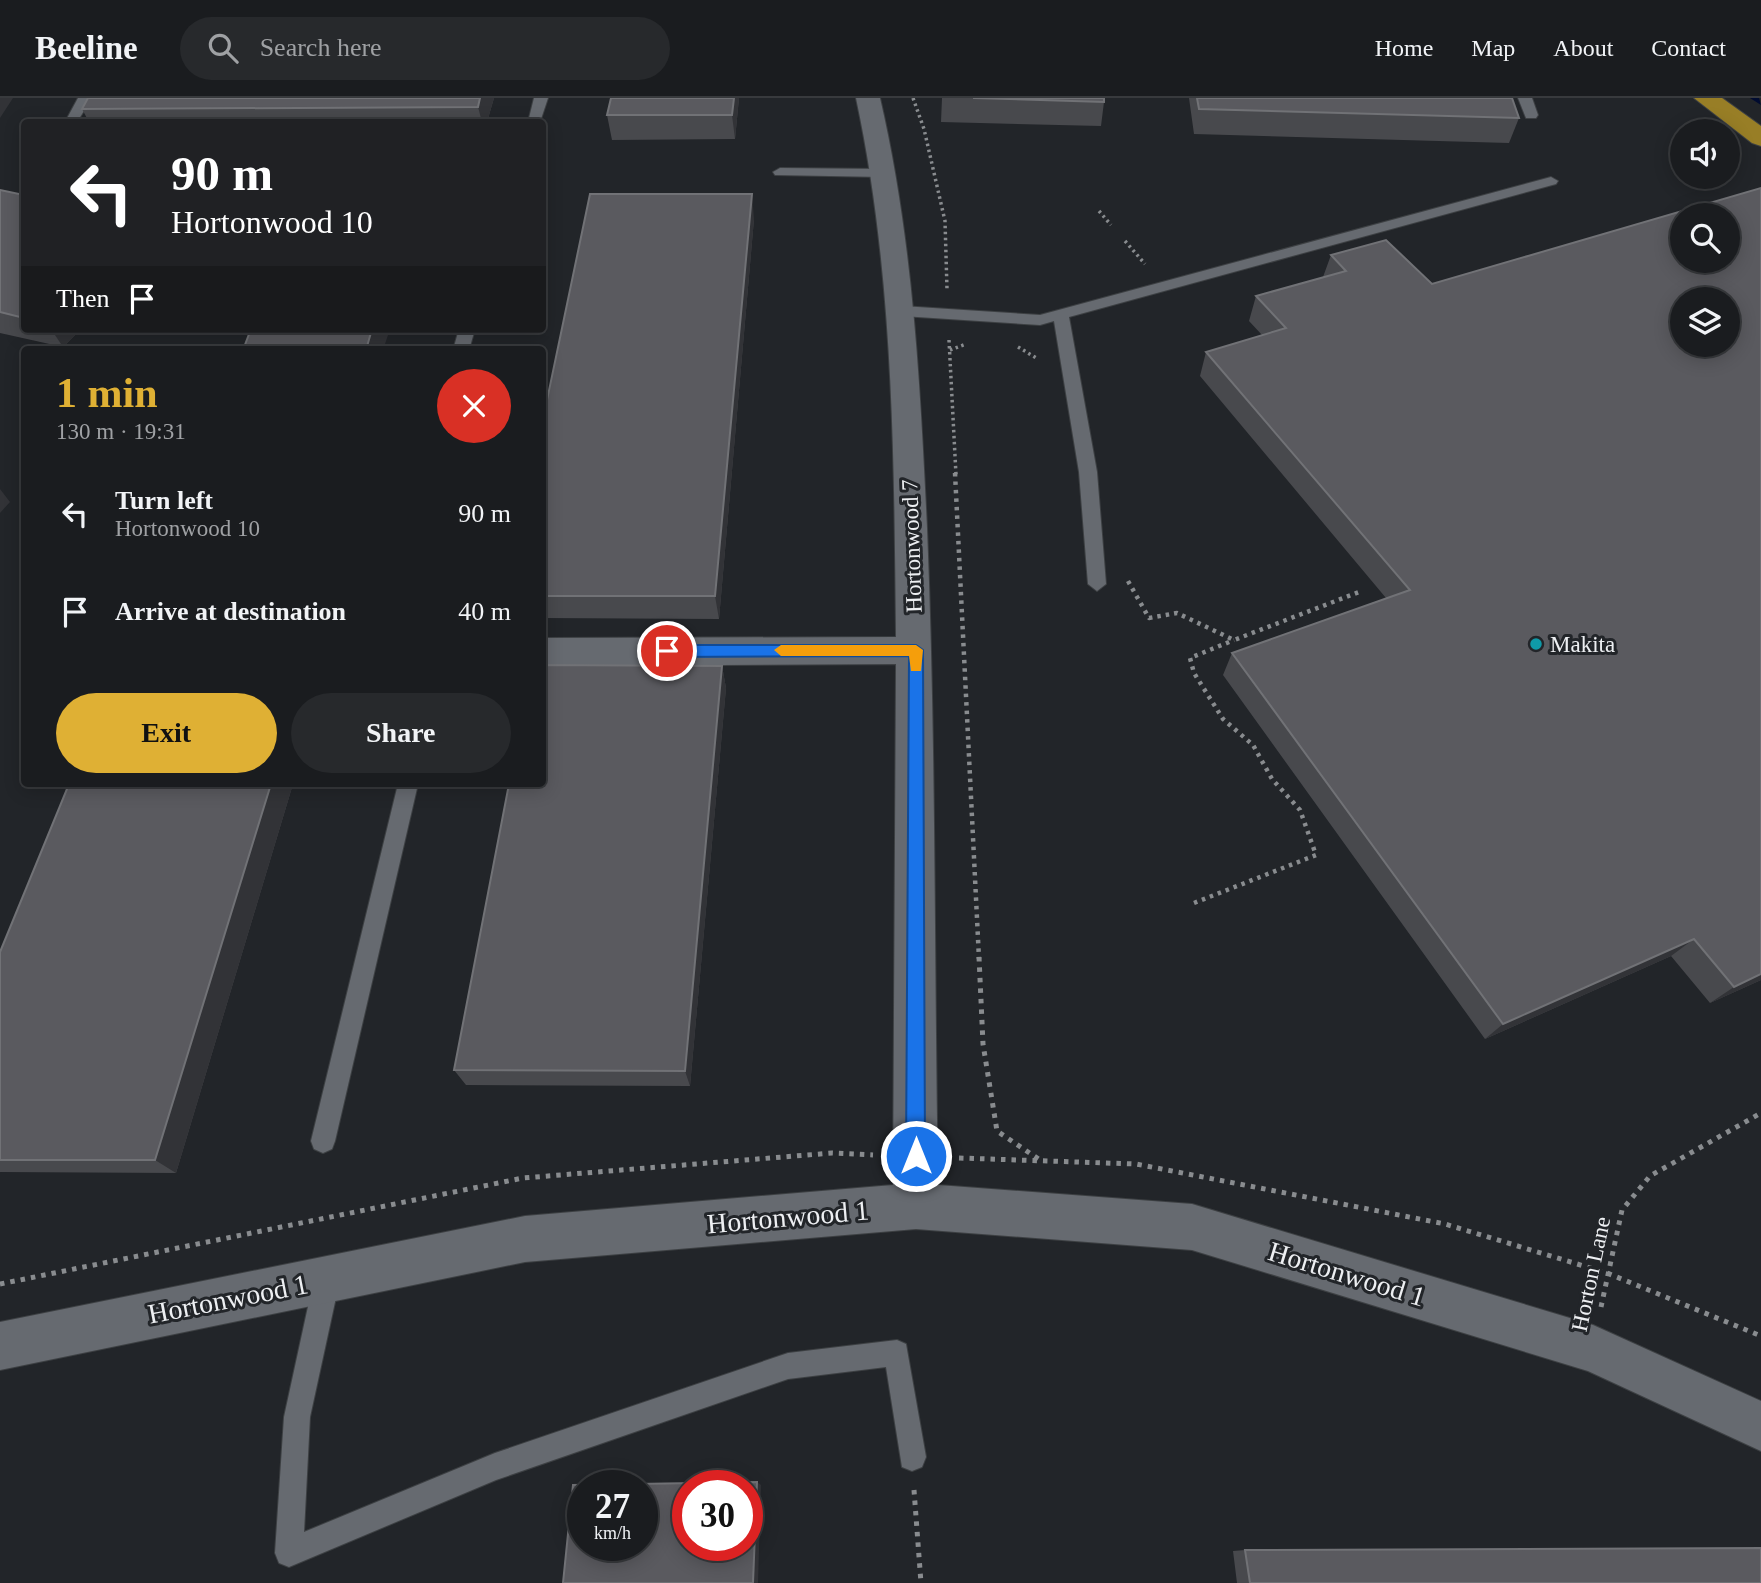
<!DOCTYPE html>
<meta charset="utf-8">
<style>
:root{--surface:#1a1c1f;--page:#27292c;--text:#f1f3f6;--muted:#9fa1a4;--line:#383a3d;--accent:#dfb034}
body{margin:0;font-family:Georgia,serif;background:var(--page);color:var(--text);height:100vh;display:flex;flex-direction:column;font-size:26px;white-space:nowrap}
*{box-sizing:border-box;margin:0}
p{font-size:23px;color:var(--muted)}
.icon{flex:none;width:38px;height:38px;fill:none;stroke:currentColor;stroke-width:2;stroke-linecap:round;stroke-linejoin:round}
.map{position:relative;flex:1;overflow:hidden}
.sheet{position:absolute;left:21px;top:248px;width:525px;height:441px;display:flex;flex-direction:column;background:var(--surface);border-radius:7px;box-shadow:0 4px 18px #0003,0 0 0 2px var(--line)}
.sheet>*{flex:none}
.hud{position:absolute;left:21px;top:21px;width:525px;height:214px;border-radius:7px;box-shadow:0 4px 18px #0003,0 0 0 2px var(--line);background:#202124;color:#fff;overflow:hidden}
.controls{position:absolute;left:1670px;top:21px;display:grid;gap:14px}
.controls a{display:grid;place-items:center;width:70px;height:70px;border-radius:50%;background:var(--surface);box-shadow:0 4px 18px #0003,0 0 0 2px var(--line);font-size:35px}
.speed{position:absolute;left:567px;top:1372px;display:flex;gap:14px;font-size:35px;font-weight:700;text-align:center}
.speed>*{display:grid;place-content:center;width:91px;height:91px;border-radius:50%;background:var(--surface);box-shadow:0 4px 18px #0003,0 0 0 2px var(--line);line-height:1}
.speed small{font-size:18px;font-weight:400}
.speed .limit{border:10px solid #d22;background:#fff;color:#111}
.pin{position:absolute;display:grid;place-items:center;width:60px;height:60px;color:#fff;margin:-30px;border:4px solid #fff;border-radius:50%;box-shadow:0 2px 7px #0007}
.me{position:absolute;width:77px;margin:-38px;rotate:0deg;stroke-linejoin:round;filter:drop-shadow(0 0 5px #0008)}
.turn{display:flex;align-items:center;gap:24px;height:147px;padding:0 35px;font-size:32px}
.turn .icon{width:91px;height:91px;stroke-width:2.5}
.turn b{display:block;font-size:49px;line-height:60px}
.then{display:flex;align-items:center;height:66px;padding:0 35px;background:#0003;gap:14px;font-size:26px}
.round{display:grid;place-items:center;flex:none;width:74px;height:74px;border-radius:37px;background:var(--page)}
.overview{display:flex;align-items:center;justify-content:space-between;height:119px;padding:0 35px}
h1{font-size:42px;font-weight:800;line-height:52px;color:var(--accent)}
.action{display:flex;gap:14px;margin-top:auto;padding:14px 35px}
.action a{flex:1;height:80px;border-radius:42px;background:var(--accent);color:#111;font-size:28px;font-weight:800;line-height:80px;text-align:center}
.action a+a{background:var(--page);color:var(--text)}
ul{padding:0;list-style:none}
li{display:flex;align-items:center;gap:21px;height:98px;padding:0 35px}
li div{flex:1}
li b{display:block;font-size:26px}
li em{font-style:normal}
header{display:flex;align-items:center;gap:42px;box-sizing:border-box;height:98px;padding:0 35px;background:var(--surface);border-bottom:2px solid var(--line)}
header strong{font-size:33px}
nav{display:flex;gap:38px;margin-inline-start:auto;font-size:24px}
.search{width:490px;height:63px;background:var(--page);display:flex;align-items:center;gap:18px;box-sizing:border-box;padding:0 24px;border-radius:38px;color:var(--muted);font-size:26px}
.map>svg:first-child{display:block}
</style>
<header>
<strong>Beeline</strong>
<div class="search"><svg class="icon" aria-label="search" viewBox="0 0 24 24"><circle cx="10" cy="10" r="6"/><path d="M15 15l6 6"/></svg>Search here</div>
<nav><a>Home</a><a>Map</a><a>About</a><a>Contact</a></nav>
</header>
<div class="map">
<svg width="1761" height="1485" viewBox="0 0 1761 1485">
<rect width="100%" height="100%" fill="#222529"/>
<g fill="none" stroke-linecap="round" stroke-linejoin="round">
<path fill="#000b30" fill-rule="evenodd" d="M1750 0H1759L1761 7Z"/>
<g stroke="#3d4043" stroke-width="2">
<path id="service" d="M78 0H92L77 24H65Z
M534 0H548L540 24H528Z
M1518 0H1532L1538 17 1536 20H1526Z
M780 70 884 71 891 75 884 79 775 77 773 74Z
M1551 79 1558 83 1556 86 1069 219 1097 374 1106 486 1097 493 1088 486 1079 374 1054 223 1040 227 902 218 894 213 902 208 1040 217Z
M459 231H475L469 252H453Z
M398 686H418L335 1043 332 1051 323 1055 314 1051 311 1043Z
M327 1168 336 1172 340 1181 310 1319 304 1434 495 1355 788 1255 897 1242 906 1246 926 1359 922 1369 912 1373 902 1369 886 1269 788 1281 496 1382 289 1469 279 1465 275 1455 284 1319 314 1181 318 1172Z"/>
</g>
<g stroke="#3d4043" stroke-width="2">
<path id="minor" d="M856 0H880C913 142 920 285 927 430 936 648 934 868 938 1087L1192 1106 1593 1227 1761 1303V1353L1588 1273 1192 1152 916 1131 525 1164 0 1272V1224L525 1118 893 1087 896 566 542 568V540L896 539C894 359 894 177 856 0Z"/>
</g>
<g stroke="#3d4043" stroke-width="2">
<path id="trunk" d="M1694 0H1722L1761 28V48L1752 45Z"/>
</g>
<path stroke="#898c8f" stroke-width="3.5" stroke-dasharray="2.5 3.5" stroke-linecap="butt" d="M913 0 924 31 945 123 947 191
M1099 113 1111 127
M1125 143 1145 166
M949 242 956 377
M1018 249 1038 261
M950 252 966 246"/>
<path stroke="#898c8f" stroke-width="4.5" stroke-dasharray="3.5 5" stroke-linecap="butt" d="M955 375 979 861
M1128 483 1149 520 1177 515 1234 542 1359 494
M1194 805 1316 757 1300 712 1272 681 1253 647 1223 621 1194 575 1190 560 1234 542"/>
<path stroke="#898c8f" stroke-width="5" stroke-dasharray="4.5 6" stroke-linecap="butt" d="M979 859 983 946 997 1033 1040 1062
M959 1060 1136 1066 1445 1126 1607 1175 1761 1238
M0 1186 523 1080 832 1055 873 1057
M1601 1209 1622 1112 1650 1078 1761 1015
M914 1392 921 1485"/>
<use href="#service" fill="#666a70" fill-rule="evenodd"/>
<use href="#minor" fill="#666a70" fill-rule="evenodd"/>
<use href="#trunk" fill="#987e26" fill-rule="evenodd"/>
</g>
<path fill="#48494d" d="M494 0 487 24H89L82 11Z
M611 0H739L735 41 612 42 607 17Z
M942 0H1104V4L1101 28 941 24Z
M1189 0H1512L1519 20 1509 45 1194 36Z
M1761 90V882L1710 905 1671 858 1485 941 1223 577 1232 555 1386 500 1200 278 1206 254 1262 237 1249 223 1256 198 1323 179 1331 157 1432 186Z
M0 92 24 97V231H81L63 249 0 235Z
M754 121 719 521 542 520V326Z
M722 568 726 590 690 988 466 987 454 972Z
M69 686H293L176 1075 0 1074V854Z
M1245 1452 1761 1485H1237L1233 1453Z"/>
<path fill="#323337" d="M0 0H13L0 20Z
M480 0H494L487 24H482L478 9Z
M734 0H739L735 41 732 17Z
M752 96 754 121 719 521 715 498Z
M51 231H81L63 249Z
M372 231H390L383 252H366Z
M0 391 10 404 0 415Z
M722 568 726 590 690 988 685 973Z
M271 686H293L176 1075 155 1062Z
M1694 841 1671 858 1485 941 1503 926Z
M1761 876V882L1710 905 1734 889Z
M757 1384 761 1387 758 1485H753Z"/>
<path fill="#5a5a5f" stroke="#717276" stroke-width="2" fill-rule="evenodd" d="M88 0H480L478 9 82 11Z
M611 0H734L732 17H607Z
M973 0H1104V4Z
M1197 0H1512L1519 20 1199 11Z
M1761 90V876L1734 889 1694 841 1503 926 1232 555 1410 492 1206 254 1286 230 1256 198 1346 173 1331 157 1386 142 1432 186ZM1682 117H1727V163H1682ZM1682 201H1727V247H1682Z
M0 92 24 97V220L0 214Z
M590 96H752L715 498H542V326Z
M251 231H372L366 252H243Z
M542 567 722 568 685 973 454 972 509 686H542Z
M69 686H271L155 1062H0V854Z
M757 1384 753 1485H563L573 1387ZM583 1388H642V1447H583ZM688 1388H747V1447H688Z
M1761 1450V1485H1250L1245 1452Z"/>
<path fill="#1a73e8" stroke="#114b97" stroke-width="2" d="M667 547H916L923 552 925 1058 922 1065 916 1068 909 1065 906 1058 909 558 667 559 660 553Z"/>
<path fill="#f59e0b" d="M781 547H916L923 552 921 573H911L909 558H781L774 552Z"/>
<circle fill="#0f9aa8" stroke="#222529" stroke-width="2.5" cx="1536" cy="546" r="7"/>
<g text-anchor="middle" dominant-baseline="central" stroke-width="6" stroke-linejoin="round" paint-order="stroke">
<g font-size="23" fill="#edeff2" stroke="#222529">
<text transform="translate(912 448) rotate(-92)">Hortonwood 7</text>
<text transform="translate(1591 1176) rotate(-78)">Horton Lane</text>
</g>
<g font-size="23" fill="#edeff2" stroke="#222529" text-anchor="start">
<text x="1550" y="546">Makita</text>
</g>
<g font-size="28" fill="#edeff2" stroke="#222529">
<text transform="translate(788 1119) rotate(-5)">Hortonwood 1</text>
<text transform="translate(1347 1176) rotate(17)">Hortonwood 1</text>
<text transform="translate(228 1201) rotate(-11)">Hortonwood 1</text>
</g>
</g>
</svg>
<div class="controls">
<a><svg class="icon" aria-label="sound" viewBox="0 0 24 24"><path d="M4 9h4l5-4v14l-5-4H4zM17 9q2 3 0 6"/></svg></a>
<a><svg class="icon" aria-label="search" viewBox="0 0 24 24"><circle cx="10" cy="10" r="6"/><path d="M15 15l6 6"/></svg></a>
<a><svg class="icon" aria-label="layers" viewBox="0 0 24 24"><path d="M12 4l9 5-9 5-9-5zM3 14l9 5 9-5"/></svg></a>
</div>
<div class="speed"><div>27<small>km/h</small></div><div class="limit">30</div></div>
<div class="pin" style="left:667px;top:553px;background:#d93025"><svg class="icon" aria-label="arrive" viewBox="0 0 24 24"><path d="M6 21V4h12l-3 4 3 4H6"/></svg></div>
<svg class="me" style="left:916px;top:1058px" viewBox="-20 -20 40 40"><circle r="17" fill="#1a73e8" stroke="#fff" stroke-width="3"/><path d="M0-11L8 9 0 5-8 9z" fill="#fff"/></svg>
<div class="hud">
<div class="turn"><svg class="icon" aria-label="left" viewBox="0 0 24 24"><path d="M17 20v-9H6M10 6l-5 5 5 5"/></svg><div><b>90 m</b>Hortonwood 10</div></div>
<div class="then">Then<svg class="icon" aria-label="arrive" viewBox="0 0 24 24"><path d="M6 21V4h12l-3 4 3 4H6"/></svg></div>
</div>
<section class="sheet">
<div class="overview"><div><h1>1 min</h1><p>130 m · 19:31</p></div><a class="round" style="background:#d93025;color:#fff"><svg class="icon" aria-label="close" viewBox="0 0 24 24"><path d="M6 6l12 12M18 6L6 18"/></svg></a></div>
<ul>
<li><svg class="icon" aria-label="left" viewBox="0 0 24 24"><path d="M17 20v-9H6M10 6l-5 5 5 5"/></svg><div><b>Turn left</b><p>Hortonwood 10</p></div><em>90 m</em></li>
<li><svg class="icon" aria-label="arrive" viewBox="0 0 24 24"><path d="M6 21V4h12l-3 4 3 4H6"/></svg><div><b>Arrive at destination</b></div><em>40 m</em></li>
</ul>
<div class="action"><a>Exit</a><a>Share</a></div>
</section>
</div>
